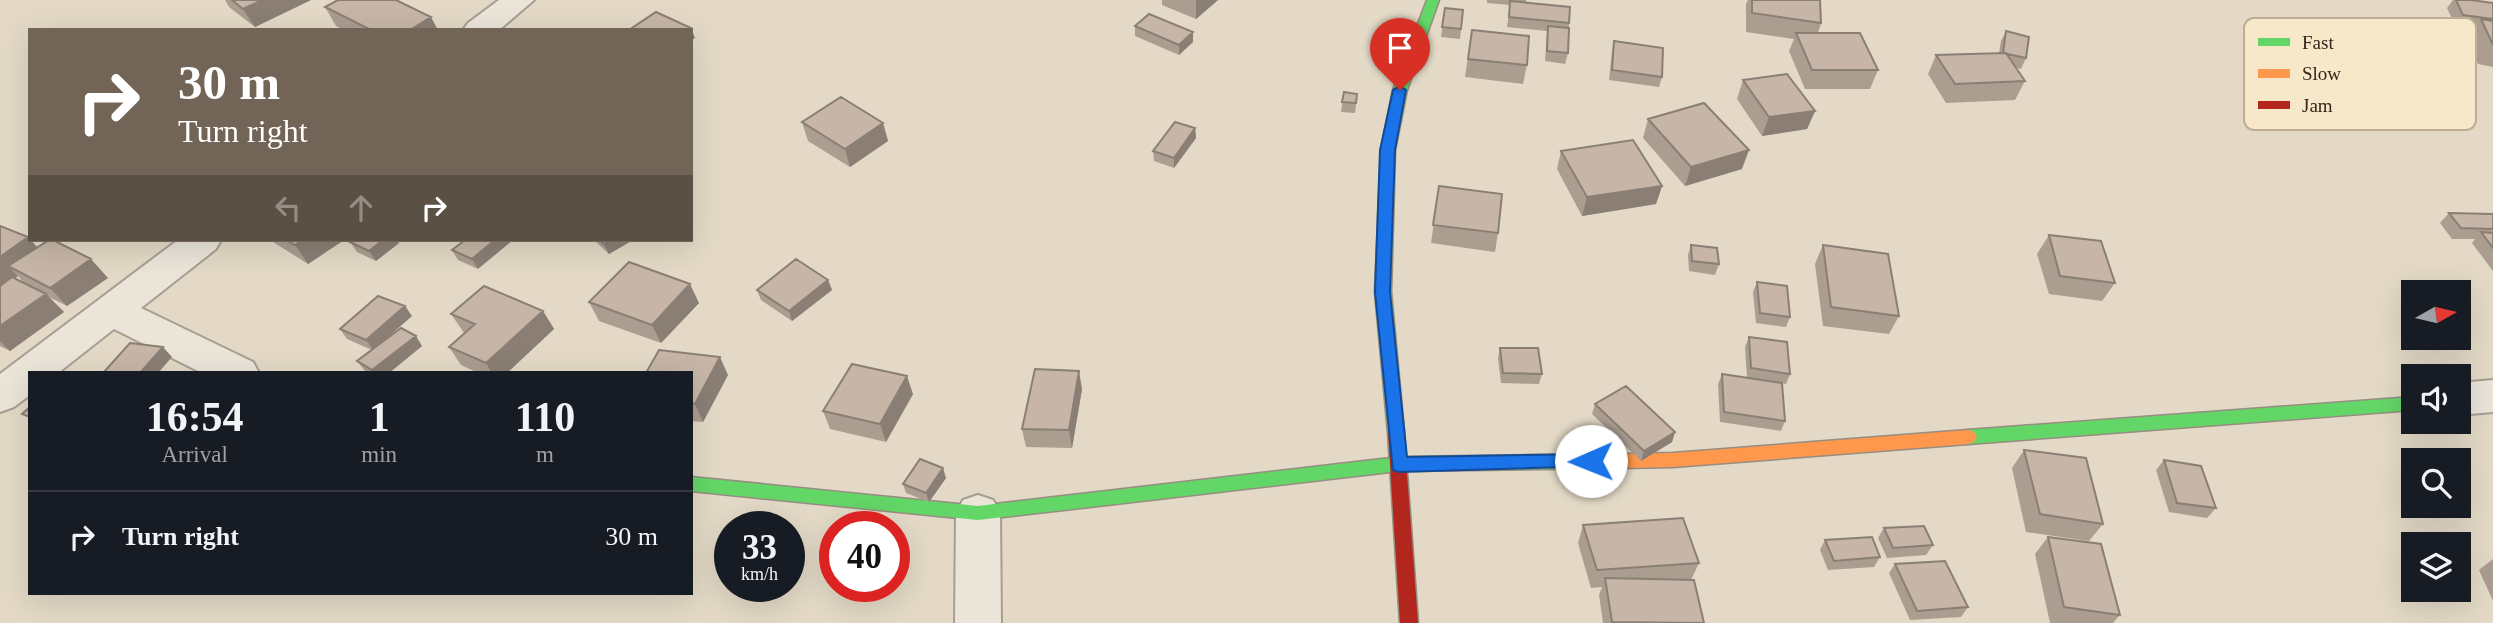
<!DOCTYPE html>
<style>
:root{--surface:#171b24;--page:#242831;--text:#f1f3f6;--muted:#9ea1a6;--line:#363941}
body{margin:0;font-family:Georgia,serif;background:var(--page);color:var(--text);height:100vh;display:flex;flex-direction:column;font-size:26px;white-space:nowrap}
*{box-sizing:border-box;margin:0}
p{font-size:23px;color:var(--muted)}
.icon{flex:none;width:38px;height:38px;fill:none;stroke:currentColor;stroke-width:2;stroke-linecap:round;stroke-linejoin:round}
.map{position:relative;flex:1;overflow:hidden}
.sheet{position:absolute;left:28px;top:371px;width:665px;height:224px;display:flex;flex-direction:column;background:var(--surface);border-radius:0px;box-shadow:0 7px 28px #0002}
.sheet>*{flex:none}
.hud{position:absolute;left:28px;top:28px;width:665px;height:214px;border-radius:0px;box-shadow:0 7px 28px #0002;background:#726456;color:#fff;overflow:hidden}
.needle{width:46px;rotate:82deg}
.buttons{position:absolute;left:2401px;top:280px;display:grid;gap:14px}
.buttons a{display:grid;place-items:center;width:70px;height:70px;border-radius:0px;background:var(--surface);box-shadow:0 7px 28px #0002;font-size:35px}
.speed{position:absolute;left:714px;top:511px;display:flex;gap:14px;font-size:35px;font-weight:700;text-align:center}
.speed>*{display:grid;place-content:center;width:91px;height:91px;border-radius:50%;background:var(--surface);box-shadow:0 7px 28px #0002;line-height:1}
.speed small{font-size:18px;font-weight:400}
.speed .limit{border:10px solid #d22;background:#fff;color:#111}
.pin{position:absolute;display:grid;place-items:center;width:60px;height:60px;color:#fff;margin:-72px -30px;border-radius:50% 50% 50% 0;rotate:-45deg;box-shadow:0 0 7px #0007}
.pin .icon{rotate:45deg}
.me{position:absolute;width:77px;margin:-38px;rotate:269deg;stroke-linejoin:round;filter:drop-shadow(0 0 5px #0008)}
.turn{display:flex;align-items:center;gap:24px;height:147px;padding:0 35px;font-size:32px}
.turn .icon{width:91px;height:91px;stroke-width:2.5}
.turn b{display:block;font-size:49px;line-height:60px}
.lanes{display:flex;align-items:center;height:66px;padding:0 35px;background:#0003;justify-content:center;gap:35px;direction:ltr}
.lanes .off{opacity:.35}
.eta{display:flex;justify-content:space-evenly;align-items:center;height:119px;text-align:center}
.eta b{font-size:42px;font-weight:700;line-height:49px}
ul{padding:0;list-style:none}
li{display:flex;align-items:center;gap:21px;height:91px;padding:0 35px;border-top:2px solid var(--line)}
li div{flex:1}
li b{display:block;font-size:26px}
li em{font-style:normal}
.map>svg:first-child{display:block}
</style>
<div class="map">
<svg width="2493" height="623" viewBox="0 0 2493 623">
<rect width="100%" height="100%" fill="#e3d9c6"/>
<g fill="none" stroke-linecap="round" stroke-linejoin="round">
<g stroke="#a79e91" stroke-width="4">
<path id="street" d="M499 0H534L499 30H463L468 23Z
M178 240H221L216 249 141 308 253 362 259 373H202L114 329 58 373H30V395L14 407 0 412V374Z
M2493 380V412L2459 415V383Z
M978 495 993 500 1000 513 1001 623H955L956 513 963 500Z"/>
</g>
<g stroke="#978d80" stroke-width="3">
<path id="fast" d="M1427 0H1439L1407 90 1395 150 1391 292 1404 432 1402 437 1396 439 1390 437 1388 432 1375 292 1381 150 1393 90Z
M2413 397V410L1968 444 1962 442 1959 437 1962 432 1968 430Z
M1623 454 1629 456 1632 461 1629 466 1623 468 1399 471 978 520 691 491V477L978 506 1399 457Z"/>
</g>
<g stroke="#978d80" stroke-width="3">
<path id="slow" d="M1968 430 1974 432 1977 437 1974 442 1968 444 1673 467 1623 468 1617 466 1614 461 1617 456 1623 454 1673 453Z"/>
</g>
<g stroke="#978d80" stroke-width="3">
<path id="jam" d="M1396 425 1402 427 1404 432 1418 623H1400L1388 432 1390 427Z"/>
</g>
<use href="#street" fill="#eae4d9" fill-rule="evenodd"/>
<use href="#fast" fill="#63d668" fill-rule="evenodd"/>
<use href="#slow" fill="#ff974d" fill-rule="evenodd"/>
<use href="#jam" fill="#b3261e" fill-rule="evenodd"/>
</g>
<path fill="#ab9d90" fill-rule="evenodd" d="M225 0H311L255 27 229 7Z
M1162 0H1218L1196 19 1162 5Z
M1487 0H1526V2L1569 23 1568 53 1565 64 1545 61 1547 31 1507 27 1510 5 1487 3Z
M1748 0H1820L1821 23 1818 33 1878 70 1870 89H1805L1789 51 1794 39 1746 32V4Z
M2453 0H2471L2493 3V67L2478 64 2467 38 2474 28 2455 25 2447 8Z
M325 7 438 30H344L336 26Z
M1445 8 1463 10 1460 39 1441 37Z
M1135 26 1193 42 1179 55 1135 36Z
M1472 30 1527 65 1523 84 1465 77Z
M2006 31 2026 58 2021 69 2015 67 2025 81 2015 100 1946 103 1928 74 1936 55 1999 53 2001 41Z
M1614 41 1662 77 1659 87 1609 80 1612 51Z
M1743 80 1815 111 1807 129 1762 136 1737 99Z
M1344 92 1356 104 1355 113 1341 112Z
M1648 119 1742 169 1685 186 1643 138Z
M802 122 883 123 888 141 850 167 808 141Z
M1195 128 1196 138 1174 168 1154 161 1153 151Z
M1561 151 1662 186 1656 204 1582 216 1557 169Z
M1439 186 1498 233 1495 252 1431 243Z
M2449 213 2493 214V271L2472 243 2475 239H2452L2440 223Z
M0 226 28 237 37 247 108 278 67 306 49 297 64 312 10 351 0 346ZM18 276 25 284 14 278Z
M2049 235 2115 283 2102 301 2049 294 2037 254Z
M270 240H344L308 264Z
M465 240 478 269 458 260 452 250Z
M594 240H633L609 254Z
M350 242 399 243 376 261 357 252Z
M1691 245 1719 264 1715 275 1689 271 1688 255Z
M1823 245 1899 316 1889 334 1823 326 1815 264Z
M828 280 832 290 792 321 761 300 757 290Z
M1757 282 1790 317 1786 327 1756 323 1753 292Z
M589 302 699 303 661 343 599 321Z
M543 311 554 329 507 373H478L461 365 449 347 464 333 451 314Z
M412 316 384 340 422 346 389 373H368L365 371 357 361 372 350 347 339 340 329Z
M1749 337 1790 374 1786 384 1782 383 1785 421 1781 431 1720 422 1718 384 1722 374 1747 378 1745 347Z
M1500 348 1542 374 1539 384 1501 383 1498 358Z
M691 373 728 375 703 422 691 421Z
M1082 389 1072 448 1026 447 1022 429Z
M913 394 886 442 830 429 823 411Z
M1595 404 1675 432 1672 442 1641 461 1592 414Z
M2024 450 2103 524 2089 541 2026 532 2012 468Z
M2164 460 2216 508 2207 518 2169 512 2156 470Z
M946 478 929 502 906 493 903 484Z
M1583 525 1699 563 1691 580 1704 623H1603L1599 595 1602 587 1591 588 1578 543Z
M1884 528 1933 545 1926 555 1887 558 1878 538Z
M2048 537 2120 615 2113 623H2050L2035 554Z
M1825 540 1880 557 1874 567 1828 570 1820 550Z
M2493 559V601L2479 570Z
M1895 564 1968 607 1961 617 1910 620 1889 573Z"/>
<path fill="#8b7f75" d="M262 0H311L255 27 243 9Z
M1196 0H1218L1196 19Z
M431 17 438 30H410Z
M691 28 695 38 691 41V30H689Z
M1193 32V42L1179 55V45Z
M1815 111 1807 129 1762 136 1769 117Z
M883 123 888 141 850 167 845 149Z
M1195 128 1196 138 1174 168V158Z
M1749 150 1742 169 1685 186 1691 167Z
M1662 186 1656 204 1582 216 1587 197Z
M28 237 45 256 8 266 18 276 0 289V257Z
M303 240H344L308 264 295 245Z
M383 240H397L399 243 376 261 369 251Z
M495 240H513L478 269 472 259Z
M611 240H633L609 254 604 244Z
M91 259 108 278 67 306 50 288Z
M828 280 832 290 792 321 789 311Z
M690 284 699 303 661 343 652 325Z
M46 294 64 312 10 351 0 341V326Z
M405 306 412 316 373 350 366 340Z
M543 311 554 329 507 373H492L486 363Z
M416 336 422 346 389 373H374L372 370Z
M163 347 172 357 158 373H140Z
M720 357 728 375 703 422 695 404Z
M1079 371 1082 389 1072 448 1069 430Z
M907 376 913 394 886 442 880 424Z
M1675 432 1672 442 1641 461 1644 451Z
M943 468 946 478 929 502 926 493Z"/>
<path fill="#c7b6a7" stroke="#8b7f75" stroke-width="2" d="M232 0H262L243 9Z
M338 0H396L431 17 410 30H371L325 7Z
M1752 0H1820L1821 23 1752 13Z
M2456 0H2471L2493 3V19L2463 15Z
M1510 1 1570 7 1569 23 1509 17Z
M1445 8 1463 10 1461 29 1442 27Z
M656 12 691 28 689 30H629Z
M1149 14 1193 32 1179 45 1135 26Z
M2481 19 2493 21V45Z
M1548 26 1569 28 1568 53 1547 51Z
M1472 30 1529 36 1527 65 1468 59Z
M2006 31 2029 37 2026 58 2003 53Z
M1796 33H1860L1878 70H1812Z
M1614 41 1663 48 1662 77 1612 70Z
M2006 53 2025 81 1955 84 1936 55Z
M1787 74 1815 111 1769 117 1743 80Z
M1344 92 1357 94 1356 103 1342 102Z
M841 97 883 123 845 149 802 122Z
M1704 103 1749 150 1691 167 1648 119Z
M1175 122 1195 128 1174 158 1153 151Z
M1633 140 1662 186 1587 197 1561 151Z
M1439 186 1502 194 1498 233 1433 225Z
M2449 213 2493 214V229L2461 228Z
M0 226 28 237 0 257Z
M2481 232 2493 233V248Z
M2049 235 2101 241 2115 283 2060 276Z
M49 240H53L91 259 50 288 8 266Z
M286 240H303L295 245Z
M353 240H383L369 251 350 242Z
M465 240H495L472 259 452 250Z
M600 240H611L604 244Z
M1691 245 1717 248 1719 264 1692 261Z
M1823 245 1888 254 1899 316 1831 307Z
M796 259 828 280 789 311 757 290Z
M629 262 690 284 652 325 589 302Z
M12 277 46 294 0 326V286Z
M1757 282 1787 286 1790 317 1760 313Z
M484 286 543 311 486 363 449 347 475 324 451 314Z
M378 296 405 306 366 340 340 329Z
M401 328 416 336 372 370 357 361Z
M1749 337 1787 342 1790 374 1751 368Z
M130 343 163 347 140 373H103Z
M1500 348H1538L1542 374 1503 373Z
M659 350 720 357 695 404 691 403V373H646Z
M852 364 907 376 880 424 823 411Z
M1035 369 1079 371 1069 430 1022 429Z
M1722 374 1782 383 1785 421 1724 412Z
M1626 386 1675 432 1644 451 1595 404Z
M30 407V417L22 414Z
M2024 450 2086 458 2103 524 2040 514Z
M920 459 943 468 926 493 903 484Z
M2164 460 2201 466 2216 508 2177 503Z
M1683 518 1699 563 1597 570 1583 525Z
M1924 526 1933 545 1893 548 1884 528Z
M1872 537 1880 557 1834 561 1825 540Z
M2048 537 2101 544 2120 615 2064 607Z
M1945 561 1968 607 1917 611 1895 564Z
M1605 578 1694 580 1704 623 1612 622Z"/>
<path fill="#1a73e8" stroke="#114b97" stroke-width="2" d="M1400 86 1406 90 1395 150 1390 292 1407 457 1591 454 1597 456 1600 461 1597 466 1399 472 1393 470 1375 292 1380 150 1393 90Z"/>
<rect x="2244" y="18" width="232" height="112" rx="10" fill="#f7e8c9" stroke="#bdae94" stroke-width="2"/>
<rect x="2258" y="38" width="32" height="8" fill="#63d668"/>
<rect x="2258" y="69" width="32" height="9" fill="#ff974d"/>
<rect x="2258" y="101" width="32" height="8" fill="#b3261e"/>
<g font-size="19" fill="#35251a">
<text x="2302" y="49">Fast</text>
<text x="2302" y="80">Slow</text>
<text x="2302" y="112">Jam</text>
</g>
</svg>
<div class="buttons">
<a><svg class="needle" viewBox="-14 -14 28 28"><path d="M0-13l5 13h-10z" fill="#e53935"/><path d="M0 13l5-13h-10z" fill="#9ea1a6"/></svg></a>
<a><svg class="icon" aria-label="sound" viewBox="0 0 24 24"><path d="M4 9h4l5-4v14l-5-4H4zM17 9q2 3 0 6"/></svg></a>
<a><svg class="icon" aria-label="search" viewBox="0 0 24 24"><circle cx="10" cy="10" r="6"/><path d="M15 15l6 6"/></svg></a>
<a><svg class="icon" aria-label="layers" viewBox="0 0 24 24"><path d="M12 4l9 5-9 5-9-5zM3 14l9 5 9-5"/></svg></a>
</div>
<div class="speed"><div>33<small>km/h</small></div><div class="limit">40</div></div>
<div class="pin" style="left:1400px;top:90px;background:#d93025"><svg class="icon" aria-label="arrive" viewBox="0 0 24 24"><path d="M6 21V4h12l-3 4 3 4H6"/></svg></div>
<svg class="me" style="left:1591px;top:461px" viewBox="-20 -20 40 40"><circle r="19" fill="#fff"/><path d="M0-13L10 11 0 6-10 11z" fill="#1a73e8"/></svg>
<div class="hud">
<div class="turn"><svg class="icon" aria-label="right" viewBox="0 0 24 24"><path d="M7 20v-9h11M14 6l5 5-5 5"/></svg><div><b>30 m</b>Turn right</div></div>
<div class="lanes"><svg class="icon off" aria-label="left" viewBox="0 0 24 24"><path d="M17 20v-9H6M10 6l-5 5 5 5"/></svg><svg class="icon off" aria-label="ahead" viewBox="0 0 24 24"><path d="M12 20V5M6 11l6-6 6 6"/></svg><svg class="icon" aria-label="right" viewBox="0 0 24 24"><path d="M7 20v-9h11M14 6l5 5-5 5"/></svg></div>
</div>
<section class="sheet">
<div class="eta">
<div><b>16:54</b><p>Arrival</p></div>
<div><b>1</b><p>min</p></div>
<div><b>110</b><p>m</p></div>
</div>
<ul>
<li><svg class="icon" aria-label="right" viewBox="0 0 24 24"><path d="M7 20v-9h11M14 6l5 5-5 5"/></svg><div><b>Turn right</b></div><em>30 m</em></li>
</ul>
</section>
</div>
